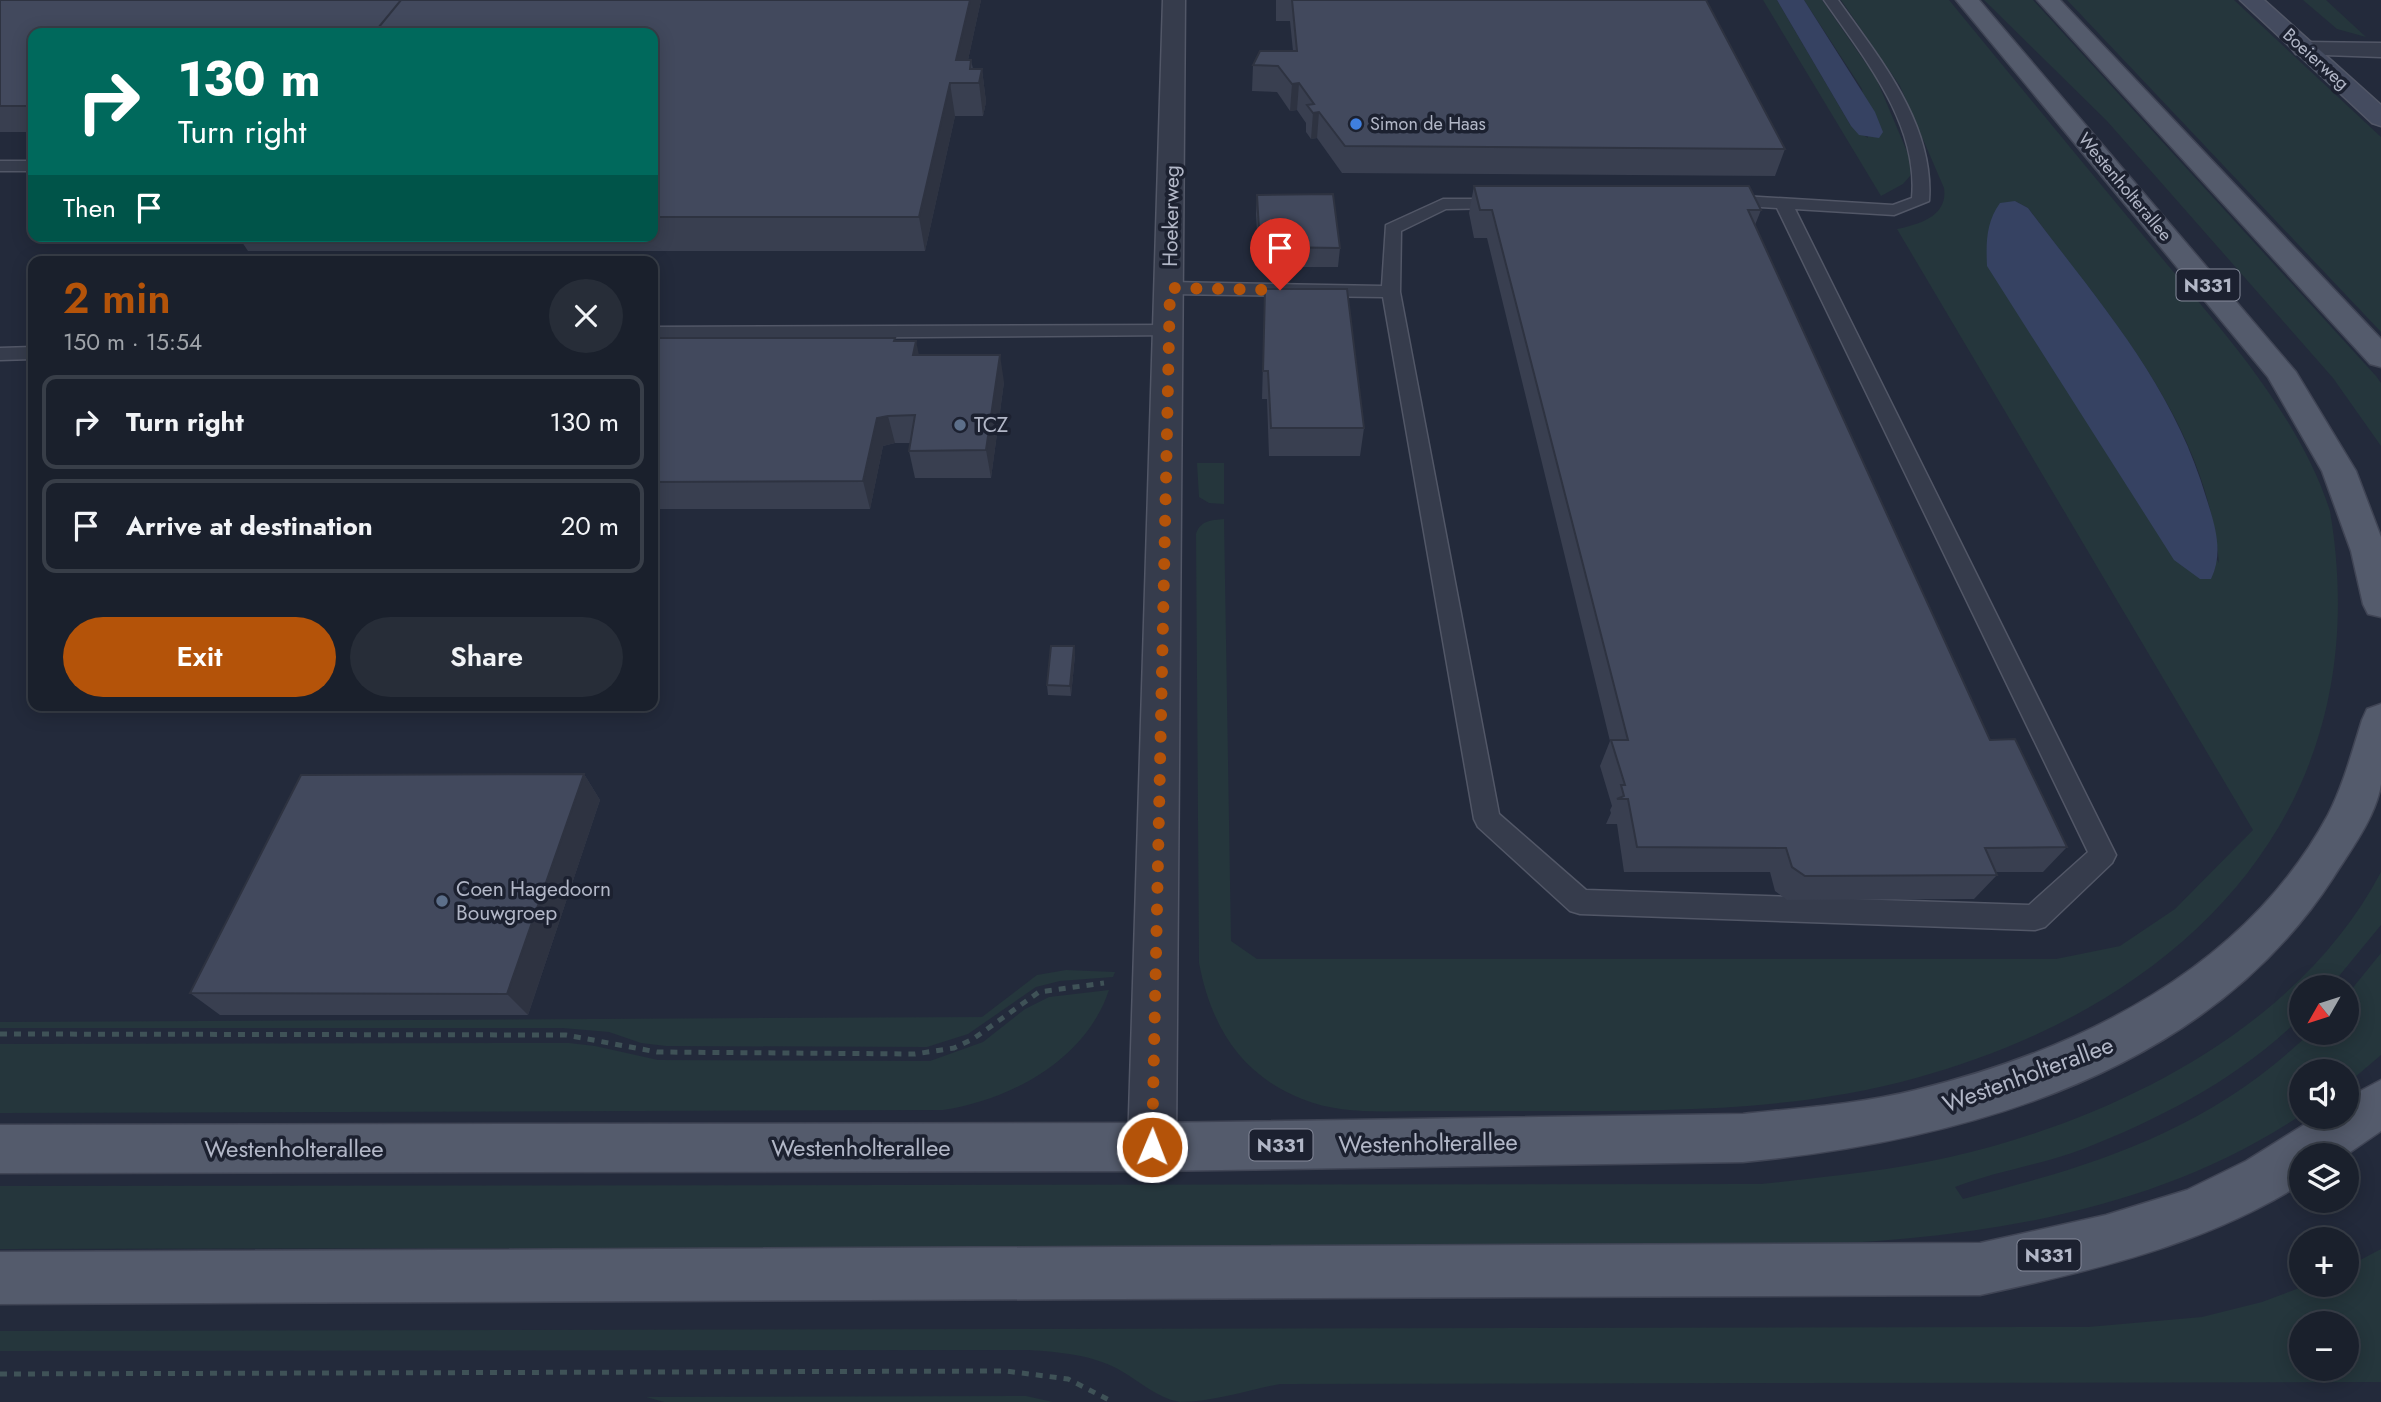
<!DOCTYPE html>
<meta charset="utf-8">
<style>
:root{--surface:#1a202c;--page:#272d38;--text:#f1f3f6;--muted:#9fa3a9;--line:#383e48;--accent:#b45309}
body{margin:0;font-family:Jost,sans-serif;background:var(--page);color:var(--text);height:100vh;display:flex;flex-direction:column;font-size:26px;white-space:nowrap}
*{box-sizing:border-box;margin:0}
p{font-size:23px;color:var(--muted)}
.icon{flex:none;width:38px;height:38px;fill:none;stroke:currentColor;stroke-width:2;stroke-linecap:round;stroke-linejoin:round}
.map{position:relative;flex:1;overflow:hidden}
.panel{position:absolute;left:28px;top:256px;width:630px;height:455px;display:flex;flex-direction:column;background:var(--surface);border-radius:14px;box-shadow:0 4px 18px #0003,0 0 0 2px var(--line)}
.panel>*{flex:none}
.banner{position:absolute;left:28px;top:28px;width:630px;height:214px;border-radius:14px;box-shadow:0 4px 18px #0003,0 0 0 2px var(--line);background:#00695c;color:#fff;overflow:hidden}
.needle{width:46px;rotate:231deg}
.controls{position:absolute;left:2289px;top:975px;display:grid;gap:14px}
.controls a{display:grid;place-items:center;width:70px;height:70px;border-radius:50%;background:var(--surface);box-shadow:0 4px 18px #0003,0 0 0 2px var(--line);font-size:35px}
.pin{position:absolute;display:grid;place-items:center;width:60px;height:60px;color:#fff;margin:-72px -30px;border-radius:50% 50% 50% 0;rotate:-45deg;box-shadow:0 0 7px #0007}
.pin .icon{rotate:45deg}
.me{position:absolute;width:77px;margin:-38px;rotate:1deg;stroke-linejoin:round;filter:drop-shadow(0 0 5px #0008)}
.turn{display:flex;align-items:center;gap:24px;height:147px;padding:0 35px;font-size:32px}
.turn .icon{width:91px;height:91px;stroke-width:2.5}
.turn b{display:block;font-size:49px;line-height:60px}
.then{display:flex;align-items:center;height:66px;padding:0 35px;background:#0003;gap:14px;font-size:26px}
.round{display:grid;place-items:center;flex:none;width:74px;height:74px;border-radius:37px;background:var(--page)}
.overview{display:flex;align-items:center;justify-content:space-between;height:119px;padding:0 35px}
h1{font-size:42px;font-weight:600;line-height:52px;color:var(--accent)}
.primary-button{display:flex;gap:14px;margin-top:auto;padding:14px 35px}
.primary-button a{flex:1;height:80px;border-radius:42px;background:var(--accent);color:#fff;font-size:28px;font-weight:600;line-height:80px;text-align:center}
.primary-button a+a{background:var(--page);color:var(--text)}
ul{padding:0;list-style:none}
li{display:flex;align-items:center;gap:21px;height:94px;margin:0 14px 10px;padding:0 21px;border:4px solid var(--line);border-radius:14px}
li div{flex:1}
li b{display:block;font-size:26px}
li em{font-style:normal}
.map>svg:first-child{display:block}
</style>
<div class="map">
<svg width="2381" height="1402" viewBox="0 0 2381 1402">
<rect width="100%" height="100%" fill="#232a3b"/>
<path fill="#25363c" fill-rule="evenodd" d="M1763 0H1777L1851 126 1868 138 1862 89 1804 0H1822L1876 78 1911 161 1910 176 1903 184 1881 196Z
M1841 0H1949C2018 84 2087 168 2156 251 2220 328 2299 414 2330 511 2381 815 2179 1006 1916 1078 1797 1111 1671 1111 1548 1111 1507 1111 1466 1111 1425 1111 1384 1111 1341 1115 1302 1099 1241 1075 1211 1026 1199 963L1196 534C1200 521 1211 520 1224 519L1231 941 1257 959H2056L2120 946 2175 909 2253 830 1897 229C1920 224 1948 216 1944 188L1900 86ZM2015 201 2028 208C2109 317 2207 422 2219 563Z
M1984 0H2033L2376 376 2381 383V446L2333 378 2107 121Z
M2067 0H2234L2381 137V332Z
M2303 0H2326L2366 37 2337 29Z
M1197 463H1224V504L1209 503 1199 497Z
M2381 872V925L2330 987H2301V1017C2241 1077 2162 1118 2083 1149 2041 1165 1996 1171 1955 1187L1963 1199C2097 1165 2207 1131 2310 1033L2347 1032V995L2381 953V1055L2347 1084V1071H2301V1115C2149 1217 1958 1241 1779 1246L0 1249V1186L1761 1184C1825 1177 1888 1171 1950 1157 2116 1119 2299 1028 2381 872Z
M1066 970 1115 972 1113 977 1060 981 1036 987 968 1034 927 1047 666 1046 641 1043 609 1032 562 1028H0V1022L982 1017 1037 975Z
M1109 990C1086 1060 1010 1100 943 1110L0 1113V1044L569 1043 595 1046 658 1060 930 1061 983 1042 1025 1009 1049 997Z
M2381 1249V1382L1280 1384C1248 1390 1214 1402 1180 1402 1157 1398 1138 1380 1118 1369 1092 1355 1059 1352 1029 1350L0 1351V1331L2088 1327 2202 1317 2262 1302 2307 1285 2347 1284V1267ZM2301 1323H2347V1368H2301Z
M1026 1396 1053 1402H664L646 1397Z"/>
<path fill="#364262" d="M1777 0H1804L1875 112 1883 132 1879 138 1859 135 1851 126Z
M2015 201 2028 208C2098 301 2173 384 2206 497 2215 525 2224 552 2211 579H2200L2174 560 1987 266C1986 243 1986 222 2000 203Z"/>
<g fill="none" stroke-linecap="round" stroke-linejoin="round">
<g stroke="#525767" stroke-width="3">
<path id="lane" d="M1824 0H1838C1880 59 1935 125 1929 201L1894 215 1795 209 2116 855 2112 863 2045 927 2035 930 1580 914 1570 911 1478 827 1474 819 1383 297 1170 294 1161 288 1170 282 1382 286 1386 225 1443 199H1510L1513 203 1510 207 1504 208 1446 209 1401 231 1400 292 1499 814 1586 890 2029 905 2088 852 1777 208 1726 205 1717 200 1726 195 1893 205 1912 198C1919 124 1864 58 1824 0Z
M0 161H33V171H0Z
M1170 325 1177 327 1180 331 1177 335 653 339V327Z
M33 347V359L0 360V348Z"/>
</g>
<g stroke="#525767" stroke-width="3">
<path id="street" d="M1163 0H1185L1176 1147 1169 1164 1152 1171 1135 1164 1128 1147Z
M2304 42 2381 43V57L2296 54 2292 49 2296 44Z"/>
</g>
<g stroke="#525767" stroke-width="3">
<path id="secondary" d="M2240 0H2264L2381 105V126L2372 123Z"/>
</g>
<g stroke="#404555" stroke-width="3">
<path id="primary" d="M1956 0H1979L2296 372 2356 471 2381 537V617L2368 614 2363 604 2351 551 2322 471 2268 377Z
M2037 0H2060L2381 339V367L2370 364Z
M2381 704C2381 730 2381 759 2381 784 2376 817 2350 851 2333 878 2206 1074 1962 1141 1743 1162L1152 1171 0 1173V1125L1152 1123 1743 1114C1801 1108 1860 1104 1916 1090 2079 1050 2245 969 2328 815 2343 786 2352 752 2362 720L2367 709Z
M2381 1080V1131L2346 1155H2301V1184C2204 1245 2091 1271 1980 1295L0 1304V1252L1980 1243 2106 1215 2187 1190 2246 1161 2318 1116H2347V1098Z"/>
</g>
<path stroke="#3f5257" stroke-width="5" stroke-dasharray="7 7" stroke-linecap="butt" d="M0 1034 566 1035 657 1052 915 1054 954 1048 973 1039 1039 992 1104 983
M0 1374 1006 1371 1068 1379 1113 1402"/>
<use href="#lane" fill="#363c4c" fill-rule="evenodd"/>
<use href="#street" fill="#363c4c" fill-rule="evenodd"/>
<use href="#secondary" fill="#444b5f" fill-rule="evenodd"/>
<use href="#primary" fill="#545b6c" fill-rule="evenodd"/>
</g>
<path fill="#393f50" d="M0 0H981L968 60H971L973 69H982L986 102 983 116H955L925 251H248L238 236H653V33H33V132H0Z
M1276 0H1706L1785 149 1775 176 1342 173 1317 138 1311 139 1306 132V123L1297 110 1290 111 1277 92 1252 91 1253 65 1293 51 1290 21H1276Z
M1474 186 1761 210 1755 225 1990 740 2067 847 2043 872H1995L1997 875 1974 899 1787 900 1775 891 1770 872H1624L1617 824H1606L1611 813 1610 810 1612 806 1600 766 1610 741 1487 238H1474L1469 213Z
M1257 195 1340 248 1338 267H1259L1256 214Z
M1265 289 1364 428 1360 456H1269L1267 399H1262Z
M653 338H895V341L919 355 1004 382 991 478H915L909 451 910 443H895L883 446 870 509H653Z
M1074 646 1075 655 1071 696 1048 695 1047 685Z
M584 774 600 800 528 1015H220L190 993Z"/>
<path fill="#2e3341" d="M970 0H981L963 83 956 60Z
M982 69 986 102 983 116 979 83Z
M950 83 955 116 925 251 919 217Z
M1299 83 1297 110 1290 111 1292 84Z
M1319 112 1317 138 1311 139 1313 113Z
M916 341 922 369 913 355Z
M1000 355 1004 382 991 478 986 450Z
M888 416 895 443 883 446 870 509 863 481 877 418Z
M1074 646 1075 655 1071 696 1070 686Z
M584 774 600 800 528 1015 507 994Z"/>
<path fill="#42495d" stroke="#2e3341" stroke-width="2" d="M0 0H401L374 33H33V106H0Z
M401 0H970L956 60H971L970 69H982L979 83H950L919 217H653V33H374Z
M1292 0H1706L1785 149 1345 146 1319 112 1313 113 1307 105 1314 104 1299 83 1292 84 1278 66 1253 65 1260 51H1297Z
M1474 186H1749L1761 210H1748L1990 740 2015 739 2067 847 1985 848 1997 875 1805 876 1792 867 1786 848 1637 847 1628 799H1617L1624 796 1621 785H1625L1611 740H1628L1492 210H1480Z
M1333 194 1340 248 1260 247 1257 195Z
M1265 289H1347L1364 428H1271L1268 371H1263Z
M653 338H895L894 341H916L913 355H1000L986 450 909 451 915 415 888 416 877 418 863 481 653 482Z
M1051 646H1074L1070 686 1047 685Z
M584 774 507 994 190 993 301 775Z"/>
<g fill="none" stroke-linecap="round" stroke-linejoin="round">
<path stroke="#b45309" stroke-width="12" stroke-dasharray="0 21.6" d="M1152 1147 1170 288 1280 290"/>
</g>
<circle fill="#3f7fe0" stroke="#1c2130" stroke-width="2.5" cx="1356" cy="124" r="7"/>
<g fill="#5c6f8a" stroke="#1c2130" stroke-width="2.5">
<circle cx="960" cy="425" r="7"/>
<circle cx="442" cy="901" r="7"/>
</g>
<g text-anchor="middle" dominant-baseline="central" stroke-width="7" stroke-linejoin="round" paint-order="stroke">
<g font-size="18" fill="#b2b7c7" stroke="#1c2130">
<text transform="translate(2316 59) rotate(42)">Boeierweg</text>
<text transform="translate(2125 187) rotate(50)">Westenholterallee</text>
</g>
<g font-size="18" fill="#b2b7c7" stroke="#1c2130" text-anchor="start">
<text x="1370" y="124">Simon de Haas</text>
</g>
<g fill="#1c2130" stroke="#858a9a" stroke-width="2">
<rect x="2176.5" y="269.5" width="63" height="31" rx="5"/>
<rect x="1249.5" y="1129.5" width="63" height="31" rx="5"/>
<rect x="2017.5" y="1239.5" width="63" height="31" rx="5"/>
</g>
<g font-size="19" font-weight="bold" fill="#b2b7c7">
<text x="2208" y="285">N331</text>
<text x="1281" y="1145">N331</text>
<text x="2049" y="1255">N331</text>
</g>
<g font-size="21" fill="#b2b7c7" stroke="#1c2130">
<text transform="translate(1171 216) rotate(-89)">Hoekerweg</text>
</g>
<g font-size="21" fill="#b2b7c7" stroke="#1c2130" text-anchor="start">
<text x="974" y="425">TCZ</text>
<text x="456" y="889">Coen Hagedoorn<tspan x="456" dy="24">Bouwgroep</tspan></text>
</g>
<g font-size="24" fill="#b2b7c7" stroke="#1c2130">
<text transform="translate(2028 1074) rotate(-20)">Westenholterallee</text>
<text transform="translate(1428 1143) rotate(-1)">Westenholterallee</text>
<text x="861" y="1147">Westenholterallee</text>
<text x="294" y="1148">Westenholterallee</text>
</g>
</g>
</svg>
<div class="controls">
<a><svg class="needle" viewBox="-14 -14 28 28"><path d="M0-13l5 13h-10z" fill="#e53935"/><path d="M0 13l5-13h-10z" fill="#9fa3a9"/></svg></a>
<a><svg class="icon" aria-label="sound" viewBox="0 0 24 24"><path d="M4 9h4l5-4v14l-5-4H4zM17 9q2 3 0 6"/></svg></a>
<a><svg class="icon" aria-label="layers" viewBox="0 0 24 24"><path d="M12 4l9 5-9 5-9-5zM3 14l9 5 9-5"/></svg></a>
<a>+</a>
<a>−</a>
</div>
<div class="pin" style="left:1280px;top:290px;background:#d93025"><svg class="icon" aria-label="arrive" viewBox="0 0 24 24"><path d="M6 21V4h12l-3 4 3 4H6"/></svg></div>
<svg class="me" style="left:1152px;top:1147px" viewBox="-20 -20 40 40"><circle r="17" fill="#b45309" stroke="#fff" stroke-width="3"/><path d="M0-11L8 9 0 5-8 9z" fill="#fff"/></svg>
<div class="banner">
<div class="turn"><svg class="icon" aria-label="right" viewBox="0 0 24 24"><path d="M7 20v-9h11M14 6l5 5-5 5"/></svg><div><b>130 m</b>Turn right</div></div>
<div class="then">Then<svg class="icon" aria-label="arrive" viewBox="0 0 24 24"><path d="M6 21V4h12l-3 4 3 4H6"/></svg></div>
</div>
<section class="panel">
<div class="overview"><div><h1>2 min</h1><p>150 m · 15:54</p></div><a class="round"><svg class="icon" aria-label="close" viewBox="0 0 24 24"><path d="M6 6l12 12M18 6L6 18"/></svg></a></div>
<ul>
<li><svg class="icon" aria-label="right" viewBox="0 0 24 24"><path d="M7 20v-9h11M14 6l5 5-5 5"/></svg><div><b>Turn right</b></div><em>130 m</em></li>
<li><svg class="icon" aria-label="arrive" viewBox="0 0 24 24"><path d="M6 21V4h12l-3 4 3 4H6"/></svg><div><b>Arrive at destination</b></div><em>20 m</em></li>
</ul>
<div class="primary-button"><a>Exit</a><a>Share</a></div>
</section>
</div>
